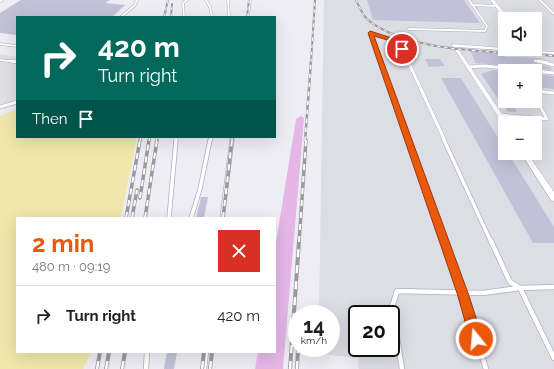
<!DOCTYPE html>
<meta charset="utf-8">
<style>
:root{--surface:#fff;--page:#f2f2f2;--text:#222;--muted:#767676;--line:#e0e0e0;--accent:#ea580c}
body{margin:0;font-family:Raleway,sans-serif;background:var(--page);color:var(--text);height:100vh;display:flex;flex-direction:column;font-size:15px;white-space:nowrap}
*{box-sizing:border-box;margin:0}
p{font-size:13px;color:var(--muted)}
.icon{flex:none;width:22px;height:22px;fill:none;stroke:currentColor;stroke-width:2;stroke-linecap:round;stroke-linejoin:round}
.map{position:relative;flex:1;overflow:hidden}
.side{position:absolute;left:16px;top:217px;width:260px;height:136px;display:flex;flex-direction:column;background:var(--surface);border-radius:0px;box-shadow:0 4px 16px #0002}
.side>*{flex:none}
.hud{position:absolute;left:16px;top:16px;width:260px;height:122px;border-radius:0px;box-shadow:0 4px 16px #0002;background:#00695c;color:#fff;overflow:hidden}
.tools{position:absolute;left:498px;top:12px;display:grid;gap:8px}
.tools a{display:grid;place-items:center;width:44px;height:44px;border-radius:0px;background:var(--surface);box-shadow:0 4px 16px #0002;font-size:20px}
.speed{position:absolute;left:288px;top:305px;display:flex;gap:8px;font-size:20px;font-weight:700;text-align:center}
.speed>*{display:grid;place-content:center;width:52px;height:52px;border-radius:50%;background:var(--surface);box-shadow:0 4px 16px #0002;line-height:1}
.speed small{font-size:10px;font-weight:400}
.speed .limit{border:2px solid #111;border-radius:6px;background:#fff;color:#111}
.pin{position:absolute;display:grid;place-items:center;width:34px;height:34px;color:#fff;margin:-17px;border:2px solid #fff;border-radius:50%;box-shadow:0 1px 4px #0007}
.me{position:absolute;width:44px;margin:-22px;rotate:343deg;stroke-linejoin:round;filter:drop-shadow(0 0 3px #0008)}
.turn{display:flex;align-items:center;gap:14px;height:84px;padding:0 16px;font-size:18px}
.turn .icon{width:52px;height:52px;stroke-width:2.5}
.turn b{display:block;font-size:28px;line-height:34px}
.then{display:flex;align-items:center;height:38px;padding:0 16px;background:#0003;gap:8px;font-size:15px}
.round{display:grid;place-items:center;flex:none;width:42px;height:42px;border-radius:0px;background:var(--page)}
.overview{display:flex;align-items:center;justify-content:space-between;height:68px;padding:0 16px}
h1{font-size:24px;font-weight:700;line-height:30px;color:var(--accent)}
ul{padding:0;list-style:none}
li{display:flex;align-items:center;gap:12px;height:60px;padding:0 16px;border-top:1px solid var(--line)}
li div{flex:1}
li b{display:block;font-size:15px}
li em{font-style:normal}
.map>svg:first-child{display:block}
</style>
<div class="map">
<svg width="554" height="369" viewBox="0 0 554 369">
<rect width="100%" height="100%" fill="#eeecf5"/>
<path fill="#dddde5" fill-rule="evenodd" d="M324 0H488L505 21V49L537 48 535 45V19H511L495 0H554V369H359L358 358 319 354V348H331V314H319ZM505 71H535V101H505ZM505 123H535V153H505ZM357 314H391V348H357Z"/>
<path fill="#e4b7e7" d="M301 116 304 118 283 369H255L258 352H275V249L296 119Z"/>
<path fill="#e0e0e4" d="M0 54 17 57V105L0 110Z"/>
<path fill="#efe7ab" d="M17 109V137H137L121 218H17V352H91L83 369H0V116Z"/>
<path fill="#c3c1d7" d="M21 0H110L105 3 125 5 112 17H17V35L0 33V13Z
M367 0H464L480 23 373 20Z
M471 51 504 54 505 57 544 58 545 59H534L533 62 550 67 552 70 475 63Z
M425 59H440L445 66 429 67Z
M493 70 505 71V100H499L481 74Z
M535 74 554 76V89L535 87Z
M441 78H461L505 149V153H508L554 227V243H533Z
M502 101H512L517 112H508Z
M201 197H208L204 218H196Z
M167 352H177L174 369H164Z"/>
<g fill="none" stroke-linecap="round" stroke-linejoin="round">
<g stroke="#b1aec1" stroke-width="3">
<path id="service-far3" d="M206 0 210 7 212 17
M228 0 229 17
M540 0 553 13
M0 1 2 0
M472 5 497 6
M121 17 135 5 137 0
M184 17 183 3 187 0
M248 17 250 0
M409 29 485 31 487 26 469 0
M370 33 380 62
M370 33C392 40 398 41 408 62
M0 44 17 46
M0 60 17 62
M535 61 547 62"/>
</g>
<g stroke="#b1aec1" stroke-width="4">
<path id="service-far2" d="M11 61 17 62
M380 61 409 141
M408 61 445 141
M538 61 554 65
M468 67 485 66 554 73
M535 91 554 93
M0 107 17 102
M500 115 547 119 535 97
M176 141V137
M210 141 211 137
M231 141 232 137"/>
</g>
<g stroke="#b1aec1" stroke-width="5">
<path id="service-far1" d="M408 140 445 242
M444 140 491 242
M169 218 176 140
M191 218 200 189 210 140
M222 218 232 140"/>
</g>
<g stroke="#b1aec1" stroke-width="6">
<path id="service" d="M444 241 463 293 486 369
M491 241 510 282 520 288
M554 287 520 288 554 358
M146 369 147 352
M204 369 206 352
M402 369 392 307 397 291 483 293 520 288"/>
</g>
<g stroke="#b1aec1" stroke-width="1">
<path id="minor" d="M490 0H494L509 19H505Z
M452 44 505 48V49L554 52V54L457 47 508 123H505V125L503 124 452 45Z
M521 153H527L554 192V201L551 200Z"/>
</g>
<use href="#service-far3" stroke="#fff" stroke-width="2"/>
<use href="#service-far2" stroke="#fff" stroke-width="3"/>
<use href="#service-far1" stroke="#fff" stroke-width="3.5"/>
<use href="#service" stroke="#fff" stroke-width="4.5"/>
<use href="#minor" fill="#fff" fill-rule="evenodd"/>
<g stroke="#9a9a9a" stroke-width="2">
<path id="rail-far3" d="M356 0C359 6 362 14 367 19 407 54 502 51 554 56
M164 17 168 0
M171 17 172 4
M247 17 249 0
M311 62 315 0"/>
</g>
<g stroke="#9a9a9a" stroke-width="2.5">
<path id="rail-far2" d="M140 141 141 137
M149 141 150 137
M156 141 157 137
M232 141V137
M305 141 311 61"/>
</g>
<g stroke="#9a9a9a" stroke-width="3.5">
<path id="rail-far1" d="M140 198 149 140
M126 218 140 140
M132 218 137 190
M145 218 157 140
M223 218 232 140
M299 242 306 140"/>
</g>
<g stroke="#9a9a9a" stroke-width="4">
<path id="rail" d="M97 369 100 352
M106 369 109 352
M122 369 125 352
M202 369 204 352
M210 369 212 352
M290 369 299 241
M297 369 298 348"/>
</g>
<use href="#rail-far3" stroke="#fff" stroke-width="1" stroke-dasharray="3.5" stroke-linecap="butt"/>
<use href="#rail-far2" stroke="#fff" stroke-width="1.5" stroke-dasharray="4.5" stroke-linecap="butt"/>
<use href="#rail-far1" stroke="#fff" stroke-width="2" stroke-dasharray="6" stroke-linecap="butt"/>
<use href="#rail" stroke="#fff" stroke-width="2.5" stroke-dasharray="8" stroke-linecap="butt"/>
</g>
<path fill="#ea580c" stroke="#983908" d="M370 31 395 39 405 49 400 50 391 41 374 36 468 293 483 339 481 343 476 345 472 343 470 339 457 293 368 33Z"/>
</svg>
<div class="tools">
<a><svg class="icon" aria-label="sound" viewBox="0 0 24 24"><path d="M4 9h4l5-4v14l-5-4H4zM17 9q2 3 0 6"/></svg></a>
<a>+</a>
<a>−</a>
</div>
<div class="speed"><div>14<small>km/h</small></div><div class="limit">20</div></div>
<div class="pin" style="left:402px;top:49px;background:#d93025"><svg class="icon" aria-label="arrive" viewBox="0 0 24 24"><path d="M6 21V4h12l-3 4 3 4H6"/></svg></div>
<svg class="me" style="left:476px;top:339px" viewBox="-20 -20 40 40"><circle r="17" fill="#ea580c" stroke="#fff" stroke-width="3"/><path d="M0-11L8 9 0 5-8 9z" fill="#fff"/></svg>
<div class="hud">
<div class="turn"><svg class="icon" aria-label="right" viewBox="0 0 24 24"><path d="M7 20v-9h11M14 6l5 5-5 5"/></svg><div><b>420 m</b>Turn right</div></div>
<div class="then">Then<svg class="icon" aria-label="arrive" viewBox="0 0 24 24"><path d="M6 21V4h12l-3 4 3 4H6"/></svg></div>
</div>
<section class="side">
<div class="overview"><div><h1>2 min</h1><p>480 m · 09:19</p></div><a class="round" style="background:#d93025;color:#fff"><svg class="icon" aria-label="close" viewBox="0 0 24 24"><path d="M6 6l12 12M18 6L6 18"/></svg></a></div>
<ul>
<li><svg class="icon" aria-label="right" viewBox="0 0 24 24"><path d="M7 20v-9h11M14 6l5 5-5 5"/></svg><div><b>Turn right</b></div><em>420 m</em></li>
</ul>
</section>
</div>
